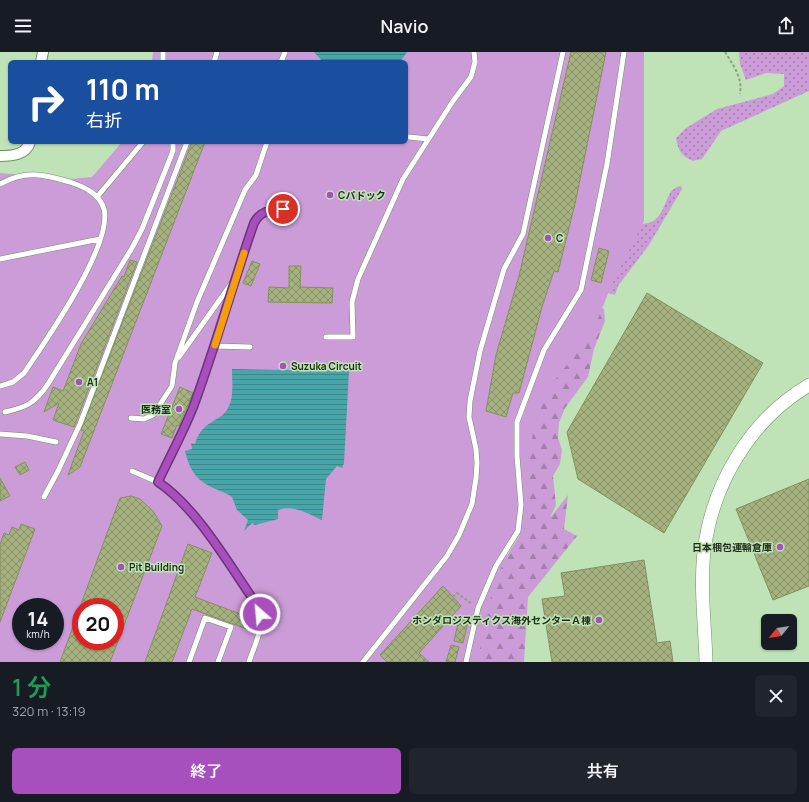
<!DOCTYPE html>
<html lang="ja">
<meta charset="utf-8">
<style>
:root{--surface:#171b24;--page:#20242c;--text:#f1f3f6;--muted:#9ea1a6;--accent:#a74fbc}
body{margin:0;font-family:Manrope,"Noto Sans JP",sans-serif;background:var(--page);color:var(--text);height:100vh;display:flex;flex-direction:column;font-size:15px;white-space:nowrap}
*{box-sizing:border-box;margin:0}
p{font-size:13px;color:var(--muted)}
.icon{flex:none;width:22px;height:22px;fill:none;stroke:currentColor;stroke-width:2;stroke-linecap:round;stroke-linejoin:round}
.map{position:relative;height:610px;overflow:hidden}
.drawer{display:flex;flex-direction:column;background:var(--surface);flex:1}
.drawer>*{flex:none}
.banner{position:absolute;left:8px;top:8px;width:400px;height:84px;border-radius:6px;box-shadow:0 1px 3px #0004;background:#1a4fa0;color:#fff;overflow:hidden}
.needle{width:26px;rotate:240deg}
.fabs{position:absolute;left:761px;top:562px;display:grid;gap:8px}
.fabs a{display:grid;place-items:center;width:36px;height:36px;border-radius:6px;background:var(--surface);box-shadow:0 1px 3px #0004;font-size:20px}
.speed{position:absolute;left:12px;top:546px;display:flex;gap:8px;font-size:20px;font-weight:700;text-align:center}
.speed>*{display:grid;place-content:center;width:52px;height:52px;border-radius:50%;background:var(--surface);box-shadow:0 1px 3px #0004;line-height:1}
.speed small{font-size:10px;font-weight:400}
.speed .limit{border:6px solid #d22;background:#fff;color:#111}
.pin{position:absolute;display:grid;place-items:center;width:34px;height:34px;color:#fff;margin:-17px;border:2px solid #fff;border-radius:50%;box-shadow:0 1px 4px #0007}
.me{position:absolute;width:44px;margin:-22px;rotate:333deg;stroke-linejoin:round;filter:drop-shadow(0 0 3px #0008)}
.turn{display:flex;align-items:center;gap:14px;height:84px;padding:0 12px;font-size:18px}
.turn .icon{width:52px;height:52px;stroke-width:2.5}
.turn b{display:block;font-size:28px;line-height:34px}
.round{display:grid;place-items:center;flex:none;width:42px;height:42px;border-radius:6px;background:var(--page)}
.overview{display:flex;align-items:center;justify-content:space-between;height:68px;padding:0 12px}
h1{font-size:24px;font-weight:600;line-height:30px;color:#1e9e55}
.action{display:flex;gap:8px;margin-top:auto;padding:8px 12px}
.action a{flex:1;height:46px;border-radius:6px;background:var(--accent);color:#fff;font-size:16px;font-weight:600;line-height:46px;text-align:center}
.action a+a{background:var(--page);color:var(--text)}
header{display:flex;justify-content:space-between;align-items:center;height:52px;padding:0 12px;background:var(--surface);font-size:18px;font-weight:600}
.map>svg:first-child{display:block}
</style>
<header><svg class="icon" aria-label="menu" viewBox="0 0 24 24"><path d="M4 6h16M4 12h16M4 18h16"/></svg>Navio<svg class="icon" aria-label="share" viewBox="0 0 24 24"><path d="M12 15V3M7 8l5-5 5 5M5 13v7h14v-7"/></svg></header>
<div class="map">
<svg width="809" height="610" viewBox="0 0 809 610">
<defs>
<pattern id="grass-dots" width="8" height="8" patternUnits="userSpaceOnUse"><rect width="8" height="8" fill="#cb9cd7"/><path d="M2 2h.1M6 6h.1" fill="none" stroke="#a47fae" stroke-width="1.8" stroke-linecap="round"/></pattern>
<pattern id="forest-firs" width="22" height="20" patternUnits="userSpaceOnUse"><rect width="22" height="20" fill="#cb9cd7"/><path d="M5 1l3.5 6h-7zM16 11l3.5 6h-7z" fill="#a47fae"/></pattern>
<pattern id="water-rules" width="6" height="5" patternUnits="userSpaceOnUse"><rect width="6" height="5" fill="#48a5a9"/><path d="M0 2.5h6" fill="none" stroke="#3b8789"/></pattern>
<pattern id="building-cross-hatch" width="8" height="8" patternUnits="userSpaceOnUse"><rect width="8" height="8" fill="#a5b27f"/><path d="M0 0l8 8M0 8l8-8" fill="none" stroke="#869167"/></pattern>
</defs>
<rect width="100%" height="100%" fill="#bfe3b6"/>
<path fill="url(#grass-dots)" d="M739 0H809V39L721 79 702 107 693 109C681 104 678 98 676 86L686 76 717 57 773 42 784 34V22L766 21 746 28 740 12Z
M642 85 644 105 640 136 641 172C670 172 661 136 681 134L682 137 649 193 618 234 615 243 605 240Z"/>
<path fill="url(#forest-firs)" d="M594 252 604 257 605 269 594 297 588 325 565 356 559 371 558 386 562 398 560 412 553 424 556 453 550 466 568 443 564 477 577 484 528 545 524 610H474L490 542 503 510 520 483 525 358Z"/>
<path fill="#cb9cd7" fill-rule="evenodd" d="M153 0H644V169L613 229 592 282 540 346 527 412 528 436 527 473 509 498 493 535 477 610H0V121L71 127 92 125 122 90H406V10H152ZM21 555H55V589H21ZM81 555H115V589H81Z"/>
<path fill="url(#water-rules)" d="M314 0H407L400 10H323Z
M232 317 349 319 344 411 342 416 337 414 326 427 322 468C309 462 293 452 278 458V467L255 473 252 471 244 479 248 468 237 458 232 445C225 440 217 438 209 434 194 426 189 415 185 399L192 397 191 391 195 392C203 366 222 371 229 354 234 344 232 328 232 317Z"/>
<path fill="url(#building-cross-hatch)" stroke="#84905e" d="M571 0H606L575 152 558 220 554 219 542 255 519 341H513L506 365 486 359 496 303 519 224Z
M192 90H205L80 415 68 423 84 379 81 378Z
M599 196 609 199 601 231 591 228Z
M130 208 137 210 74 375 53 368 59 351 44 360 53 335 63 339 81 292 122 224 124 225Z
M252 209 260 212 251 234 243 231Z
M289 214H301L300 235 333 236 332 251 268 250 269 235 289 236Z
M647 241 763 311 664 481 578 427 567 380Z
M180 335 193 341 179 374 177 373 172 386 161 382Z
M25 410 29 418 20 423 15 415Z
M0 426 10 444 0 449Z
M809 427V534L773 548 736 457Z
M131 444 140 447 153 459 162 474 110 610H60L80 556 81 589H115V555H80L120 446Z
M21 472 35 477 0 570V493L4 481 9 483 12 475 19 478Z
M188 492 212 501 195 545 251 566 247 577 192 557 172 610H145Z
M644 508 657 591 670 589 673 610H552L542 547 565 544 561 521Z
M443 534 461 554 419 601 429 610H387L380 603Z
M459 567 468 569 463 591 454 589Z
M451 593 459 595 455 610H446Z"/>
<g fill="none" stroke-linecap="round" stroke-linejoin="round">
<g stroke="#6f9067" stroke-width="6">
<path id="service" d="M163 0V10
M214 10 217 0
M281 10 285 0
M409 85 428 87
M0 132C25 118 43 122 70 130 84 135 99 141 104 157 113 193 45 290 24 321L13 330 0 334
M97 145 143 90
M0 207 100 187
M326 285H353L352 250 358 227 403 127 453 49 471 25 475 10 474 0
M215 294 250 295
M179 305 231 232
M5 360C27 355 35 351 48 332L132 196 142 177 173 99V90
M131 366 144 367 153 363 172 334 175 311 197 250 245 138 256 123 267 90
M0 382 27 384 56 390
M132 419C145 425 160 429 171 439 189 456 258 544 260 566 262 580 253 597 249 610
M158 430C170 404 184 379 194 353 216 293 233 231 254 171 260 159 270 158 283 157
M44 445 58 419 80 372 187 90
M189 610 205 566 231 575 218 610
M363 610 447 504 459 483 472 452 476 426 477 411 476 397 469 365 470 349 480 299 504 217 523 182 563 0
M466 610 478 556 496 514 518 479 521 453 517 404V370L544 298 581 238 607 112 624 0"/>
</g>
<g stroke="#6f9067" stroke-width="12">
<path id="minor" d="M41 10 43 0
M0 104C12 104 26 103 30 90"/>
</g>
<g stroke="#6f9067" stroke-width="14">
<path id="tertiary" d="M706 610C705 574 700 536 704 500 712 432 750 368 809 333"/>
</g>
<path stroke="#88a481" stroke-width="2" stroke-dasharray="3 2" stroke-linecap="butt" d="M725 0C733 13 743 26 740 42
M453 545 457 541 472 552"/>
<use href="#service" stroke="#fff" stroke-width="5"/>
<use href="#minor" stroke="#fff" stroke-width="10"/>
<use href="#tertiary" stroke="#fff" stroke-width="13"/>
</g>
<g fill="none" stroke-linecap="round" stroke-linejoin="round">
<g stroke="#6d337a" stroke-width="10">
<path id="route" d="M260 562 255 550C228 511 196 455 158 430 170 404 184 379 194 353 216 293 233 231 254 171 260 159 270 158 283 157"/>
</g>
<use href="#route" stroke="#a74fbc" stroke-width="7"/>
<path stroke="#f59e0b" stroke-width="7" d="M215 293 244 201"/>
</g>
<g fill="#a74fbc" stroke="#bfe3b6" stroke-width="1.5">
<circle cx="330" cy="143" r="4"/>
<circle cx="548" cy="186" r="4"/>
<circle cx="283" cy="314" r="4"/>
<circle cx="79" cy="330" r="4"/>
<circle cx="179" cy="357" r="4"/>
<circle cx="780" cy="495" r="4"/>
<circle cx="121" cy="515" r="4"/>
<circle cx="599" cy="568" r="4"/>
</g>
<g text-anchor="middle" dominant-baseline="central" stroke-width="3" stroke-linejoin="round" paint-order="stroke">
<g font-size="10" font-weight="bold" fill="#1f2c1b" stroke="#bfe3b6" text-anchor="start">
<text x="338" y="143">Cパドック</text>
<text x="556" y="186">C</text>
<text x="291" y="314">Suzuka Circuit</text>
<text x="87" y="330">A1</text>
<text x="171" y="357" text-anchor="end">医務室</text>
<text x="772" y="495" text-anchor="end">日本梱包運輸倉庫</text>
<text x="129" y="515">Pit Building</text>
<text x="591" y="568" text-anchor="end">ホンダロジスティクス海外センターＡ棟</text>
</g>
</g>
</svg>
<div class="fabs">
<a><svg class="needle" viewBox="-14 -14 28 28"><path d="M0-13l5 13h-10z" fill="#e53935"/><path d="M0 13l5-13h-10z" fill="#9ea1a6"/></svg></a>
</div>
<div class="speed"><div>14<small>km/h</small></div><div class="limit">20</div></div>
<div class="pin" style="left:283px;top:157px;background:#d93025"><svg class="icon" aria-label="arrive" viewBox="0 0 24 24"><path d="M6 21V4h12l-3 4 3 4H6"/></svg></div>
<svg class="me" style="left:260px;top:562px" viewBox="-20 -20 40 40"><circle r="17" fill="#a74fbc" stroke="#fff" stroke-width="3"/><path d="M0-11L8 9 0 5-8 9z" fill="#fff"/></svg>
<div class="banner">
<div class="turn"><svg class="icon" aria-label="right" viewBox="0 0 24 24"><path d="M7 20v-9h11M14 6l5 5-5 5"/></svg><div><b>110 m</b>右折</div></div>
</div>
</div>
<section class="drawer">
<div class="overview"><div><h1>1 分</h1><p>320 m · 13:19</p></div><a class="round"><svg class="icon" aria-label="close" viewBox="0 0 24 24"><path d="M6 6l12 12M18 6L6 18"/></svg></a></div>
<div class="action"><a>終了</a><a>共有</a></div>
</section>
